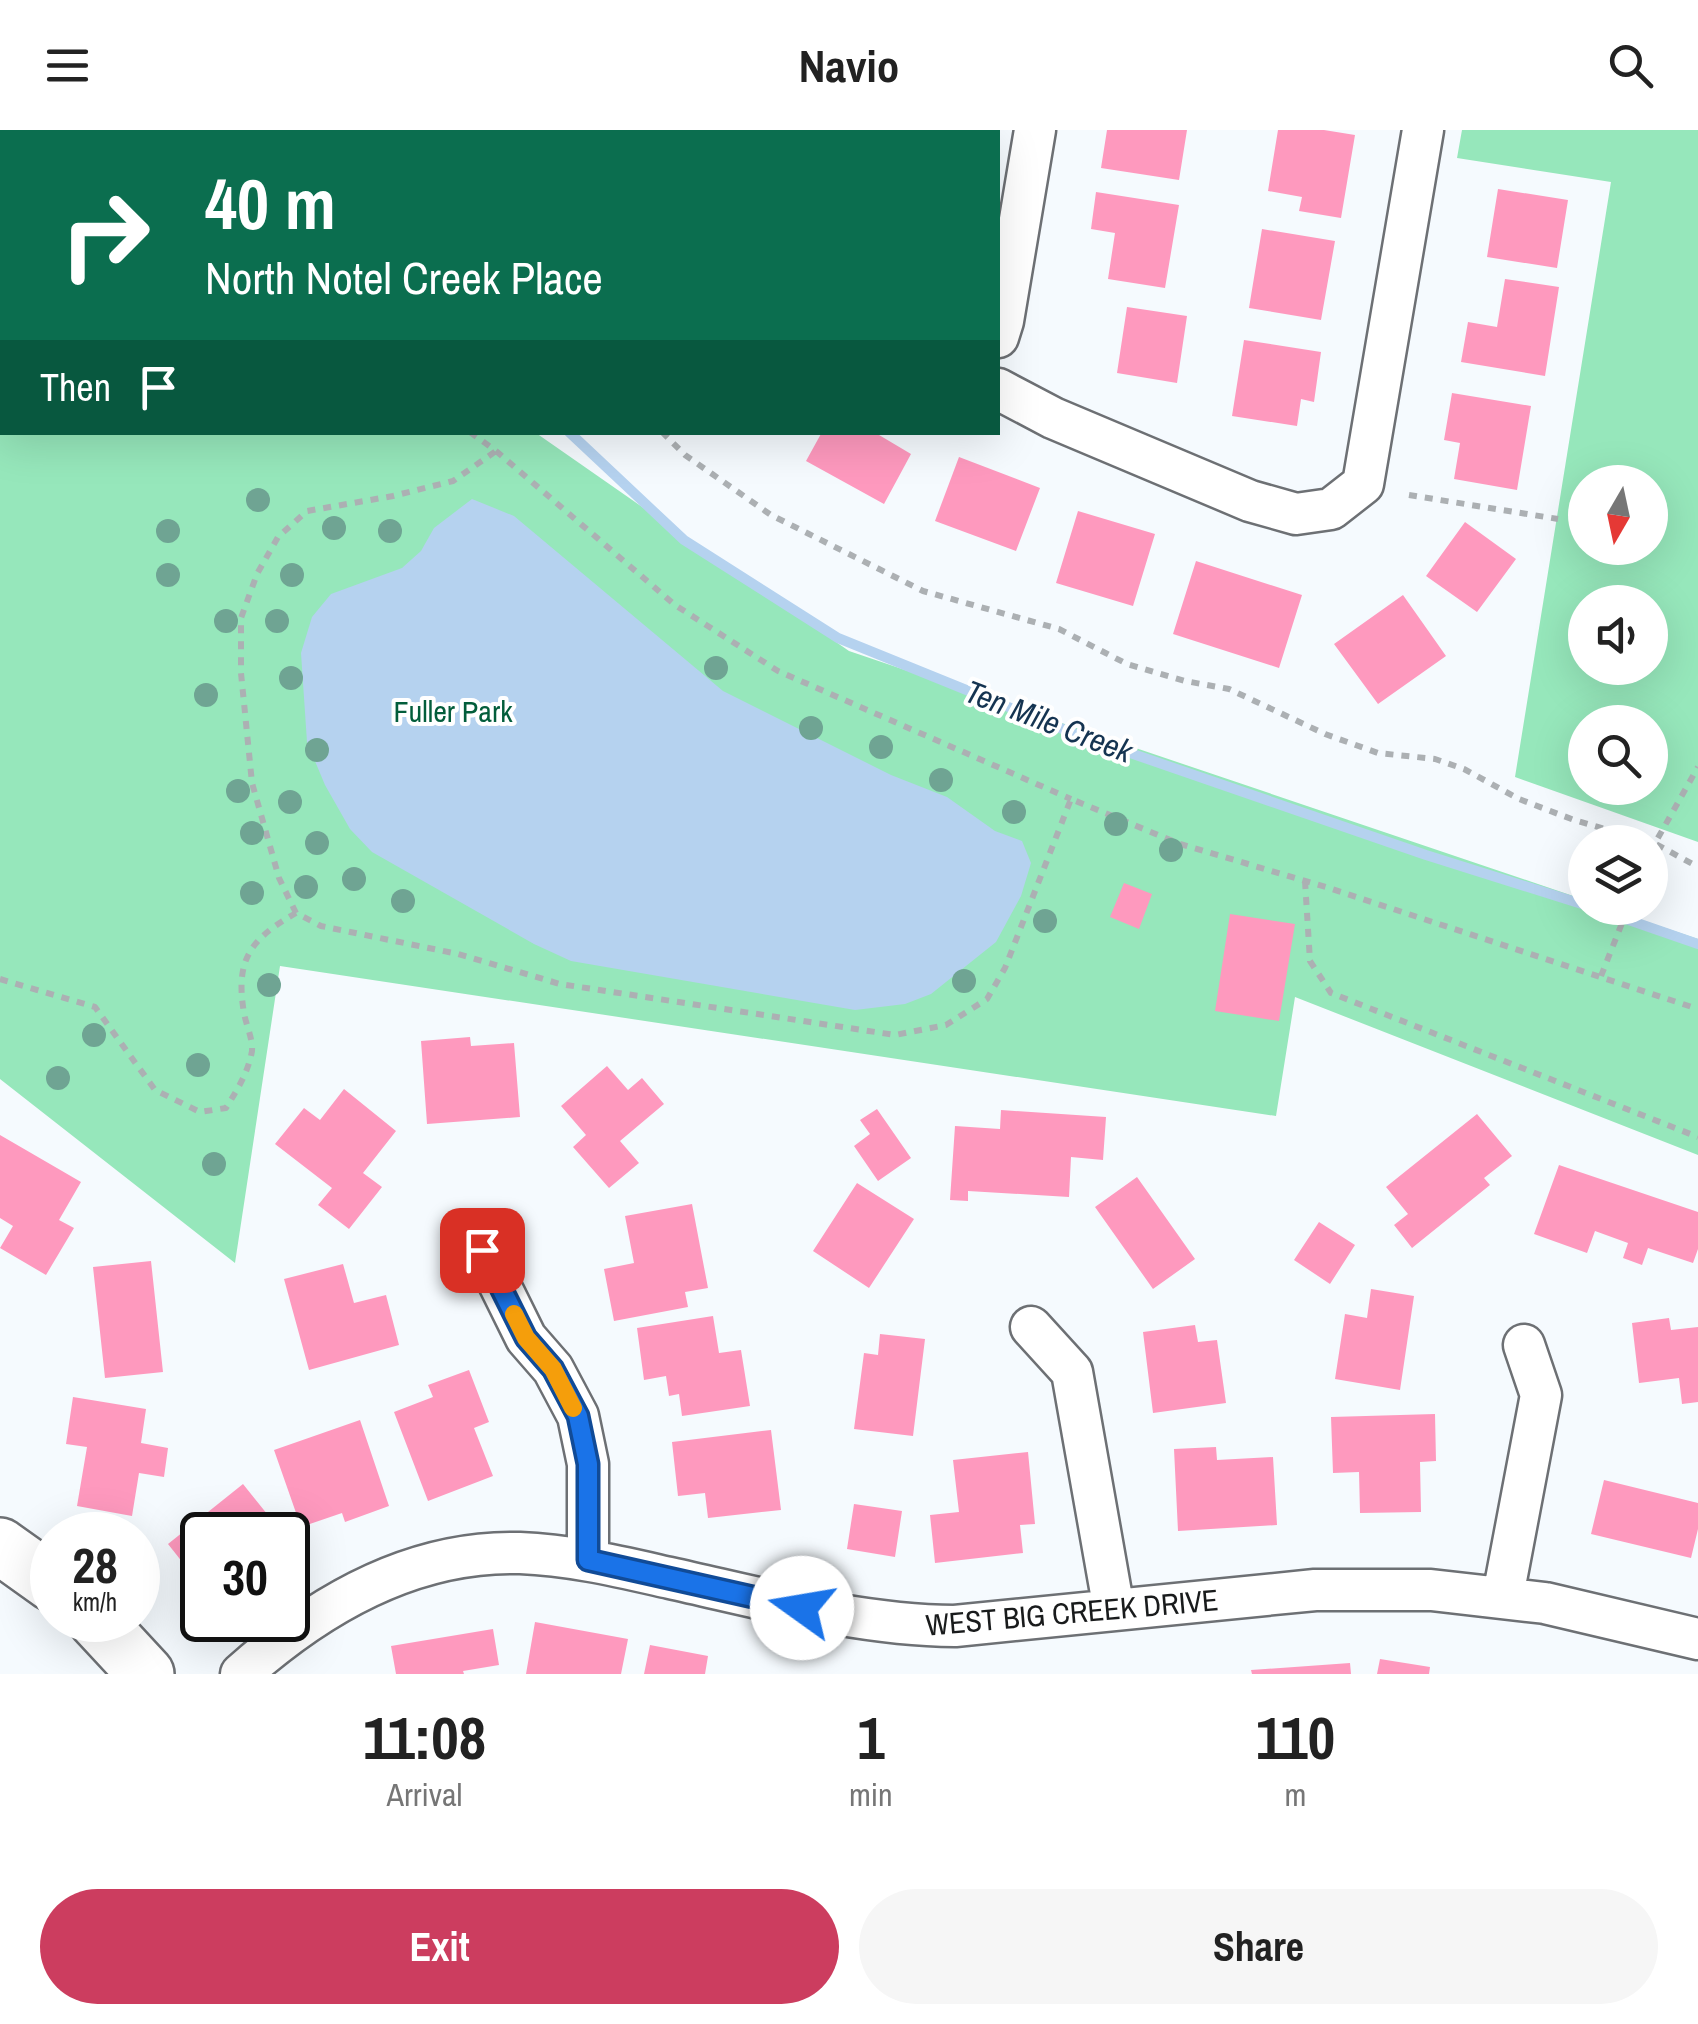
<!DOCTYPE html>
<style>
:root{--surface:#fff;--page:#f6f6f6;--text:#222;--muted:#767676;--accent:#cc3d5f}
body{margin:0;font-family:"Archivo Narrow",sans-serif;background:var(--page);color:var(--text);height:100vh;display:flex;flex-direction:column;font-size:38px;white-space:nowrap}
*{box-sizing:border-box;margin:0}
p{font-size:32px;color:var(--muted)}
.icon{flex:none;width:55px;height:55px;fill:none;stroke:currentColor;stroke-width:2;stroke-linecap:round;stroke-linejoin:round}
.map{position:relative;height:1544px;overflow:hidden}
.sheet{display:flex;flex-direction:column;background:var(--surface);flex:1}
.sheet>*{flex:none}
.top-card{position:absolute;left:0px;top:0px;width:1000px;height:305px;box-shadow:0 10px 40px #0002;background:#0b6e4f;color:#fff;overflow:hidden}
.needle{width:65px;rotate:189deg}
.controls{position:absolute;left:1568px;top:335px;display:grid;gap:20px}
.controls a{display:grid;place-items:center;width:100px;height:100px;border-radius:50%;background:var(--surface);box-shadow:0 10px 40px #0002;font-size:50px}
.speed{position:absolute;left:30px;top:1382px;display:flex;gap:20px;font-size:50px;font-weight:700;text-align:center}
.speed>*{display:grid;place-content:center;width:130px;height:130px;border-radius:50%;background:var(--surface);box-shadow:0 10px 40px #0002;line-height:1}
.speed small{font-size:25px;font-weight:400}
.speed .limit{border:5px solid #111;border-radius:15px;background:#fff;color:#111}
.pin{position:absolute;display:grid;place-items:center;width:85px;height:85px;color:#fff;margin:-42px;border-radius:20px;box-shadow:0 5px 15px #0006}
.me{position:absolute;width:110px;margin:-55px;rotate:283deg;stroke-linejoin:round;filter:drop-shadow(0 0 8px #0008)}
.turn{display:flex;align-items:center;gap:35px;height:210px;padding:0 40px;font-size:45px}
.turn .icon{width:130px;height:130px;stroke-width:2.5}
.turn b{display:block;font-size:70px;line-height:85px}
.then{display:flex;align-items:center;height:95px;padding:0 40px;background:#0003;gap:20px;font-size:38px}
.eta{display:flex;justify-content:space-evenly;align-items:center;height:170px;text-align:center}
.eta b{font-size:60px;font-weight:800;line-height:70px}
.cta{display:flex;gap:20px;margin-top:auto;padding:20px 40px}
.cta a{flex:1;height:115px;border-radius:60px;background:var(--accent);color:#fff;font-size:40px;font-weight:800;line-height:115px;text-align:center}
.cta a+a{background:var(--page);color:var(--text)}
header{display:flex;justify-content:space-between;align-items:center;height:130px;padding:0 40px;background:var(--surface);font-size:45px;font-weight:800}
.map>svg:first-child{display:block}
</style>
<header><svg class="icon" aria-label="menu" viewBox="0 0 24 24"><path d="M4 6h16M4 12h16M4 18h16"/></svg>Navio<svg class="icon" aria-label="search" viewBox="0 0 24 24"><circle cx="10" cy="10" r="6"/><path d="M15 15l6 6"/></svg></header>
<div class="map">
<svg width="1698" height="1544" viewBox="0 0 1698 1544">
<rect width="100%" height="100%" fill="#f5fafe"/>
<path fill="#96e7bb" fill-rule="evenodd" d="M0 0 97 2H2V302L536 303 849 521 1585 770V778H1606L1698 809V1025L1295 867 1276 986 280 836 235 1133 0 949Z
M1462 0H1698V712L1515 647 1611 52 1457 28ZM1585 352H1650V418H1585ZM1585 472H1650V538H1585ZM1585 592H1650V658H1585Z"/>
<path fill="#b5d2ef" d="M472 369 514 386 723 561 891 645 947 667 995 701 1022 711 1031 733 1021 766 996 812 931 864 905 874 855 880 571 831 534 814 372 722 350 699 325 655 307 612 301 523 312 487 331 464 402 438 421 421 434 398Z"/>
<g fill="none" stroke-linecap="round" stroke-linejoin="round">
<path stroke="#b5d2ef" stroke-width="10" d="M232 0 235 2
M569 302 684 410 838 508 1075 604 1426 725 1585 775
M1594 778 1698 814"/>
</g>
<path fill="#fe99be" d="M1107 0H1187L1179 50 1101 38Z
M1278 0H1324L1355 5 1341 88 1299 81 1302 67 1268 61Z
M1498 59 1568 70 1557 138 1487 127Z
M1096 62 1179 75 1165 158 1108 149 1115 103 1091 99Z
M1262 99 1335 111 1321 190 1249 178Z
M1505 149 1559 157 1545 246 1461 232 1468 192 1497 197Z
M1127 177 1187 186 1177 253 1117 243Z
M1244 210 1321 222 1314 272 1301 269 1297 296 1232 286Z
M1452 263 1531 276 1517 360 1454 349 1460 313 1444 310Z
M822 302H874L911 324 884 374 806 331Z
M959 327 1040 358 1016 421 935 391Z
M1078 381 1155 404 1133 476 1056 453Z
M1465 392 1516 429 1477 482 1426 446Z
M1196 431 1302 465 1279 538 1173 504Z
M1403 465 1446 526 1378 574 1334 514Z
M1124 753 1152 764 1139 799 1110 787Z
M1230 784 1295 794 1279 891 1215 881Z
M470 907 471 916 514 913 520 987 427 994 421 911Z
M607 936 628 960 642 948 664 974 620 1011 639 1033 609 1058 573 1017 586 1005 561 976Z
M344 959 396 1001 363 1043 382 1057 349 1099 318 1075 332 1058 275 1014 304 978 320 990Z
M877 979 911 1028 878 1051 854 1016 870 1004 860 990Z
M1001 980 1106 987 1103 1030 1071 1027 1069 1067 968 1061V1071L950 1070 955 996 1000 999Z
M1477 984 1512 1026 1484 1048 1490 1055 1412 1118 1394 1095 1408 1084 1386 1057Z
M0 1005 81 1052 59 1090 74 1098 46 1145 0 1118 13 1096 0 1088Z
M1559 1035 1698 1082V1119L1693 1133 1648 1118 1642 1135 1623 1128 1628 1113 1595 1101 1587 1123 1534 1104Z
M1137 1047 1195 1129 1153 1159 1095 1077Z
M857 1053 914 1089 869 1158 813 1121Z
M692 1074 708 1158 685 1162 688 1177 614 1191 604 1139 634 1133 625 1086Z
M1319 1092 1355 1115 1330 1154 1294 1130Z
M151 1131 163 1242 105 1248 93 1137Z
M343 1134 354 1173 386 1165 399 1215 309 1240 284 1149Z
M1371 1159 1414 1166 1400 1260 1335 1249 1345 1184 1367 1188Z
M713 1186 719 1223 741 1220 750 1276 682 1286 679 1264 669 1266 666 1246 644 1250 637 1198Z
M1669 1188 1671 1200 1698 1197V1272L1682 1274 1679 1248 1639 1253 1632 1193Z
M1195 1195 1198 1212 1217 1210 1226 1273 1153 1283 1143 1202Z
M880 1204 925 1209 913 1306 854 1299 864 1223 878 1225Z
M469 1240 489 1292 474 1298 493 1346 428 1371 394 1282 433 1267 428 1255Z
M73 1267 146 1279 141 1313 168 1318 164 1347 139 1343 132 1386 77 1376 87 1317 66 1314Z
M1435 1284 1436 1331 1420 1332 1421 1382 1360 1383 1359 1342 1333 1343 1331 1287Z
M360 1290 389 1376 345 1392 342 1383 301 1397 274 1320Z
M771 1300 781 1380 708 1388 705 1363 678 1366 672 1312Z
M1216 1317 1217 1330 1273 1327 1277 1395 1178 1401 1174 1319Z
M1028 1322 1035 1394 1020 1395 1023 1423 935 1433 930 1385 959 1382 953 1330Z
M1604 1350 1698 1373V1399L1691 1428 1591 1404Z
M243 1354 284 1405H202V1457L168 1414Z
M854 1374 902 1381 895 1427 847 1419Z
M535 1492 628 1509 621 1544H526Z
M493 1499 499 1535 463 1541 464 1544H396L391 1516Z
M650 1515 708 1526 705 1544H644Z
M1380 1529 1430 1537 1429 1544H1377Z
M1350 1533 1351 1544H1252L1251 1540Z"/>
<g fill="none" stroke-linecap="round" stroke-linejoin="round">
<g stroke="#6d7074" stroke-width="45">
<path id="street" d="M648 0 650 2
M998 207 1003 191 1035 0
M998 259 1053 288 1250 371 1296 384 1331 379 1363 354 1423 0
M482 1119 526 1208 553 1239 578 1286 588 1334V1430
M1031 1197 1072 1242 1114 1480
M1503 1466 1541 1265 1524 1215
M241 1544C318 1475 412 1420 520 1423 572 1425 621 1437 670 1448 765 1469 858 1495 955 1496L1315 1460H1431L1545 1473 1698 1509"/>
</g>
<g stroke="#6d7074" stroke-width="60">
<path id="secondary" d="M0 1416 52 1453
M96 1490 146 1544"/>
</g>
<path stroke="#acb0b3" stroke-width="6" stroke-dasharray="8 8" stroke-linecap="butt" d="M112 0 116 2
M322 0 325 2
M470 302 496 321 675 475 778 541 1071 669
M662 302 685 325 771 385 923 461 1059 499 1127 534 1185 551 1229 559 1325 604 1378 623 1435 629 1464 639 1519 669 1574 690 1654 713 1698 737
M1409 365 1558 389
M1650 722 1698 637
M1305 751 1310 831 1331 863 1698 1007
M296 783 279 748 252 653 241 543V488L257 444 278 407 307 381 393 366 453 351 496 321
M1601 846 1628 778
M0 849 95 877 155 960 200 982 226 978C237 960 248 943 252 921 253 909 246 895 244 883 235 830 250 809 296 783L321 796 458 824 560 854 895 905 946 895 987 869 1005 838 1071 669 1180 714 1326 757 1698 879"/>
<use href="#street" stroke="#fff" stroke-width="40"/>
<use href="#secondary" stroke="#fff" stroke-width="55"/>
</g>
<g fill="#6fa493">
<circle cx="258" cy="370" r="12"/>
<circle cx="334" cy="398" r="12"/>
<circle cx="168" cy="401" r="12"/>
<circle cx="390" cy="401" r="12"/>
<circle cx="168" cy="445" r="12"/>
<circle cx="292" cy="445" r="12"/>
<circle cx="226" cy="491" r="12"/>
<circle cx="277" cy="491" r="12"/>
<circle cx="716" cy="538" r="12"/>
<circle cx="291" cy="548" r="12"/>
<circle cx="206" cy="565" r="12"/>
<circle cx="811" cy="598" r="12"/>
<circle cx="881" cy="617" r="12"/>
<circle cx="317" cy="620" r="12"/>
<circle cx="941" cy="650" r="12"/>
<circle cx="238" cy="661" r="12"/>
<circle cx="290" cy="672" r="12"/>
<circle cx="1014" cy="682" r="12"/>
<circle cx="1116" cy="694" r="12"/>
<circle cx="252" cy="703" r="12"/>
<circle cx="317" cy="713" r="12"/>
<circle cx="1171" cy="720" r="12"/>
<circle cx="354" cy="749" r="12"/>
<circle cx="306" cy="757" r="12"/>
<circle cx="252" cy="763" r="12"/>
<circle cx="403" cy="771" r="12"/>
<circle cx="1045" cy="791" r="12"/>
<circle cx="964" cy="851" r="12"/>
<circle cx="269" cy="855" r="12"/>
<circle cx="94" cy="905" r="12"/>
<circle cx="198" cy="935" r="12"/>
<circle cx="58" cy="948" r="12"/>
<circle cx="214" cy="1034" r="12"/>
</g>
<g fill="none" stroke-linecap="round" stroke-linejoin="round">
<g stroke="#114b97" stroke-width="25">
<path id="route" d="M482 1120 526 1208 553 1239 578 1286 588 1334V1430L802 1478"/>
</g>
<use href="#route" stroke="#1a73e8" stroke-width="18"/>
<path stroke="#f59e0b" stroke-width="18" d="M514 1184 526 1208 553 1239 573 1278"/>
</g>
<g text-anchor="middle" dominant-baseline="central" stroke-width="8" stroke-linejoin="round" paint-order="stroke">
<g font-size="30" fill="#025d3b" stroke="#fff">
<text x="453" y="581">Fuller Park</text>
</g>
<g font-size="30" fill="#191b1c" stroke="#fff">
<text transform="translate(1072 1482) rotate(-5)">WEST BIG CREEK DRIVE</text>
</g>
<g font-size="32" font-style="italic" fill="#153451" stroke="#fff">
<text transform="translate(1049 591) rotate(21)">Ten Mile Creek</text>
</g>
</g>
</svg>
<div class="controls">
<a><svg class="needle" viewBox="-14 -14 28 28"><path d="M0-13l5 13h-10z" fill="#e53935"/><path d="M0 13l5-13h-10z" fill="#767676"/></svg></a>
<a><svg class="icon" aria-label="sound" viewBox="0 0 24 24"><path d="M4 9h4l5-4v14l-5-4H4zM17 9q2 3 0 6"/></svg></a>
<a><svg class="icon" aria-label="search" viewBox="0 0 24 24"><circle cx="10" cy="10" r="6"/><path d="M15 15l6 6"/></svg></a>
<a><svg class="icon" aria-label="layers" viewBox="0 0 24 24"><path d="M12 4l9 5-9 5-9-5zM3 14l9 5 9-5"/></svg></a>
</div>
<div class="speed"><div>28<small>km/h</small></div><div class="limit">30</div></div>
<div class="pin" style="left:482px;top:1120px;background:#d93025"><svg class="icon" aria-label="arrive" viewBox="0 0 24 24"><path d="M6 21V4h12l-3 4 3 4H6"/></svg></div>
<svg class="me" style="left:802px;top:1478px" viewBox="-20 -20 40 40"><circle r="19" fill="#fff"/><path d="M0-13L10 11 0 6-10 11z" fill="#1a73e8"/></svg>
<div class="top-card">
<div class="turn"><svg class="icon" aria-label="right" viewBox="0 0 24 24"><path d="M7 20v-9h11M14 6l5 5-5 5"/></svg><div><b>40 m</b>North Notel Creek Place</div></div>
<div class="then">Then<svg class="icon" aria-label="arrive" viewBox="0 0 24 24"><path d="M6 21V4h12l-3 4 3 4H6"/></svg></div>
</div>
</div>
<section class="sheet">
<div class="eta">
<div><b>11:08</b><p>Arrival</p></div>
<div><b>1</b><p>min</p></div>
<div><b>110</b><p>m</p></div>
</div>
<div class="cta"><a>Exit</a><a>Share</a></div>
</section>
